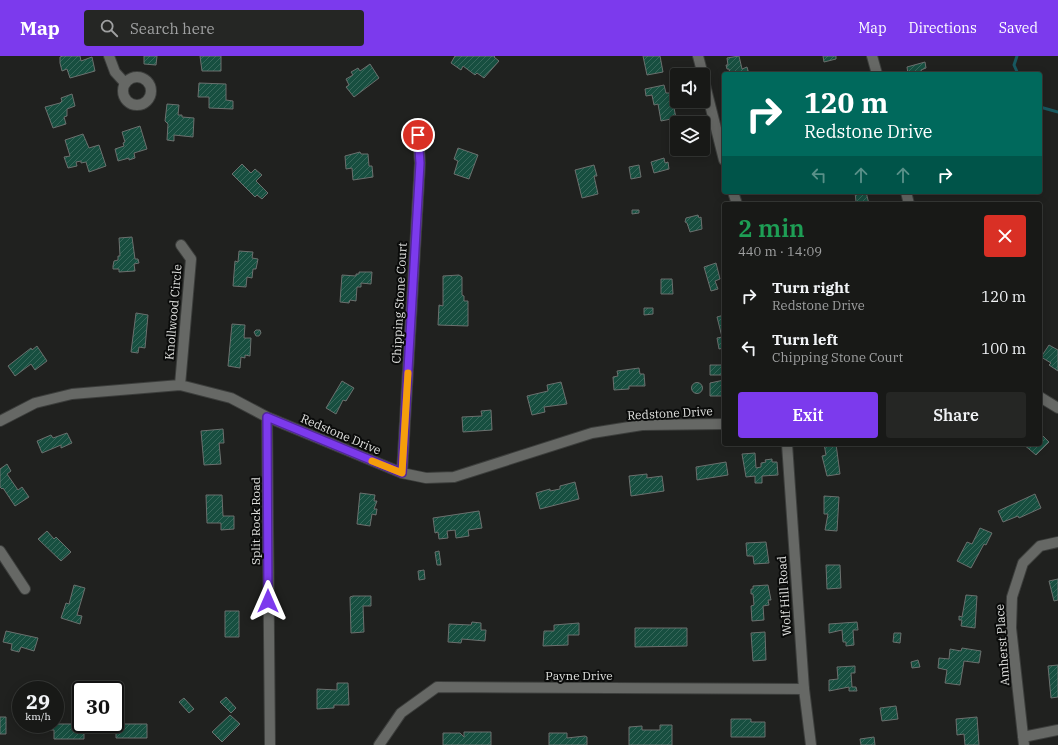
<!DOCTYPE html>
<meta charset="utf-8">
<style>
:root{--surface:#181917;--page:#252624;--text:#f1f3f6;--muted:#9fa0a1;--line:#363836;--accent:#7c3aed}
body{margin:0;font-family:"IBM Plex Serif",serif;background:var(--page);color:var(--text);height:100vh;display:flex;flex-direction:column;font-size:15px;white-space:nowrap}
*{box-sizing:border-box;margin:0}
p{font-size:13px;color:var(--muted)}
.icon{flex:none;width:22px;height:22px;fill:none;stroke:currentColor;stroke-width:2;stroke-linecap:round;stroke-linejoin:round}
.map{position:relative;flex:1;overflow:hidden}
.drawer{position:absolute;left:722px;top:146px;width:320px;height:244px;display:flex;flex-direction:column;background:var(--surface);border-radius:4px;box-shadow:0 2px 10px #0003,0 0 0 1px var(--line)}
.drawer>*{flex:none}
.hud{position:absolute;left:722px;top:16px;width:320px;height:122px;border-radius:4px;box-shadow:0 2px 10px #0003,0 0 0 1px var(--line);background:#00695c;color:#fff;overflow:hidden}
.buttons{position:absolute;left:670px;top:12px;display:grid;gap:8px}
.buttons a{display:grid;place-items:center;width:40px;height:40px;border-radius:4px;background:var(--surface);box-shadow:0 2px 10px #0003,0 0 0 1px var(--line);font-size:20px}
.speed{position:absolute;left:12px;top:625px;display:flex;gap:8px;font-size:20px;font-weight:700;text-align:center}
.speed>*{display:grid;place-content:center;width:52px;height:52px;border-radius:50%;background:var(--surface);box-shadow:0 2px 10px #0003,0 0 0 1px var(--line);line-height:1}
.speed small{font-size:10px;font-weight:400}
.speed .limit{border:2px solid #111;border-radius:6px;background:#fff;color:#111}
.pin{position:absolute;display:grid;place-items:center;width:34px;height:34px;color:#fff;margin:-17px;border:2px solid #fff;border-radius:50%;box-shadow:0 1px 4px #0007}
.me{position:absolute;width:44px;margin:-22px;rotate:0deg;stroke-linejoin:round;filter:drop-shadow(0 0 3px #0008)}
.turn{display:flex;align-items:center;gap:14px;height:84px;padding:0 16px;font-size:18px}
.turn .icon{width:52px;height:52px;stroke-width:2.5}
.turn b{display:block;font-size:28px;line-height:34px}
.lanes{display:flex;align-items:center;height:38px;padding:0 16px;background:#0003;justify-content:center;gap:20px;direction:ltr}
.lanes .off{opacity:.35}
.round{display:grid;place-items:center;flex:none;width:42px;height:42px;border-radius:4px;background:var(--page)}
.overview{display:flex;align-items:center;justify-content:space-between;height:68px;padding:0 16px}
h1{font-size:24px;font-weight:600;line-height:30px;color:#1e9e55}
.primary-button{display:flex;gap:8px;margin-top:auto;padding:8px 16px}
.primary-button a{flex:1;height:46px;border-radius:4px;background:var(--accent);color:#fff;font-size:16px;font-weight:600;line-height:46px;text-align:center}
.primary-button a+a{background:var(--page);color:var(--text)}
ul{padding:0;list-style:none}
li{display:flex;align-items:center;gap:12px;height:52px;padding:0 16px}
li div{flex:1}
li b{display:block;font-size:15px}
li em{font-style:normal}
header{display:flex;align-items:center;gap:24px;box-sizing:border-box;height:56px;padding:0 20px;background:var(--accent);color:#fff}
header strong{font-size:19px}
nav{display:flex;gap:22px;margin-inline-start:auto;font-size:14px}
.search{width:280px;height:36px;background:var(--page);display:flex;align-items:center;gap:10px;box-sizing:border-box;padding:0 14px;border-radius:4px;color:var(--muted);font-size:15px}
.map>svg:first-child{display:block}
</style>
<header>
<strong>Map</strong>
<div class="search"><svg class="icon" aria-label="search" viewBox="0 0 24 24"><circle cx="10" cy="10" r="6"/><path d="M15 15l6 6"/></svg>Search here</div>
<nav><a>Map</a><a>Directions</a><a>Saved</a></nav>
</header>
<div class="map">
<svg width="1058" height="689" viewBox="0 0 1058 689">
<defs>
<pattern id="building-hatch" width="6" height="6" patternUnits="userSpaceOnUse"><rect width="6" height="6" fill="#174f40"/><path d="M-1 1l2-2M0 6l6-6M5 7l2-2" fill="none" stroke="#38685b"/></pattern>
</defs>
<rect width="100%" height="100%" fill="#20211f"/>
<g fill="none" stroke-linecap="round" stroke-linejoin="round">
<path stroke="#185860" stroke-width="3" d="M1017 0 1014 9 1018 18
M1040 51 1058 56"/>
</g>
<path fill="url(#building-hatch)" stroke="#6b706e" d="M63 0H80L81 5 92 1 95 15 70 22 67 13 62 15 60 7V1Z
M144 0H157L156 9 144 8Z
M200 0H221V15H202Z
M455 0H495L494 1 499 5 484 22 477 17 475 19 463 10 461 14 451 7Z
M643 0H660L663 16 647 19Z
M739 0 742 13 747 11 749 18H730L729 13H727L726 9H728L727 2Z
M823 0H836V3L824 6Z
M925 6 926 12 921 14 922 18H908L907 11Z
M370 8 379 22 354 41 346 31 349 29 346 23 353 19 351 16 358 12 360 15Z
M199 27 226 28V44L233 45V53L209 52V41H198Z
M664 29 666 37H670L672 42 676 62 661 65 658 48 654 49 652 39 646 40 645 33Z
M72 38 75 50 67 53V60L64 61 66 68 53 72 45 51 60 47 62 45 61 42Z
M167 48 179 49 178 59H182V61L194 62 193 81 174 79V85L167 84 168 68 165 65Z
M140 70 147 93 134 97 135 102 129 104V102L118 105 115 93 124 90 123 87 125 86 122 76Z
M83 78 89 92 99 89 106 110 89 116 86 106 81 107V105L76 106 77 110 68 112 64 101 70 100 65 84Z
M458 92 478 99 469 123 454 118 458 105 454 103Z
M360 96 361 98H368L369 110H372L373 121 353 124 352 112 346 113 345 100Z
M664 102 665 107 668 106 669 113 654 117 651 106Z
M242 108 251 117 255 113 262 119 256 125 268 137 262 143 257 139 255 141 232 118Z
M594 109 597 120H594L598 138 582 142 575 114Z
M639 109 641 121 631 123 629 111Z
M855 136H866L869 148H854L856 146Z
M632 154H639V157L632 158Z
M698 159 699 162 701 161 702 173 690 176 687 167 685 166 686 162Z
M132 181 135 203H138L139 207 134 208 135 215 119 216V213H113V210L114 205 118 204V200H120L119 182Z
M239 195 253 196 252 202 258 203 256 213H253L252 222 247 221 246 231 233 230 235 205 238 206Z
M716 207 720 223 715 225 718 233 711 235 704 211Z
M359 216H372L371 228 361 227V231H357L356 245 350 244 349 247 340 246 342 219 356 220V218H359Z
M459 219 462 221V239L464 240V245H468V270L438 269 439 249 443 250V220Z
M661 223H672L673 238H661Z
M644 252H653V258L644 259Z
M136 257 148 259 145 292 139 291 138 297 131 296Z
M724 259V292L719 293 717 282 722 281 717 261Z
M232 268 245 269 244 282H251L250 300 245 299V302L241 301 240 312 228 310Z
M256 274H260L261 277 259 280H256L254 276Z
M1049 289 1058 294V315L1049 309 1051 307 1041 301Z
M37 290 47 305 35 314 31 308 15 320 8 310 31 292 32 294Z
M710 309H724V340H710V327L724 324V319H710Z
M639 312 640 318H644L645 330H629V333L614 334 613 321 618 320 617 315Z
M342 325 354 332 346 345 343 344 336 358 326 352Z
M561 326 567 348 544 351 545 356 532 359 527 340 548 335 547 329Z
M691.5 332a5.5 5.5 0 1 1 11 0a5.5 5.5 0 1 1-11 0Z
M491 354 492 374 463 376 462 361 482 360 481 355Z
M223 373 224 387H219L221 408 204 409 201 375Z
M67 377 72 387 61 392V389L42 397 37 385 51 379 53 382Z
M1041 378 1049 386 1036 399 1023 388H1040Z
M824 388H836L840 418 827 420 822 400 826 399Z
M755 397 756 412 761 411V407L766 406 765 404 772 403V406H777L778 419 762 420V427H755V420L746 421 742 398Z
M726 406 728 419 697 424 696 411Z
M7 408 11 415 7 418 18 434 22 431 29 441 15 450 3 432 2 433 0 431V413Z
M647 418V422L662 420 664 435 631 440 629 420Z
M575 426 579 443 540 453 536 437 550 433V435L560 433V430Z
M360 437 375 439 374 445H377L374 453H377L376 459 372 458 370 470 357 468Z
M1035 438 1041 452 1019 462 1018 460 1003 466 998 455Z
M206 439H222L223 460H234V473L221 474V467H207Z
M824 440 839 441 837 475 825 474 828 458H824Z
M479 455 482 472 468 474 469 480 456 482 455 474 447 475 448 482 439 483 438 476 435 477 433 462Z
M980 472 992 477 986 489 984 488 971 512 957 505 967 486 972 488Z
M47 475 54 483 56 481 71 496 61 505 38 483Z
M766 486 769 507 754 508 753 500H747L746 487Z
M439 495 441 509H437L435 496Z
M826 509H840L841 532 827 533Z
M424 514 425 523 419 524 418 515Z
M1058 523V544L1054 545 1049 525Z
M74 529 85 532 77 559 82 560 80 568 61 562 66 547 69 548Z
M768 529 771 544H768L769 549 763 550 764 564 752 565 751 550 754 549 753 538H751V533H753V530Z
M966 539 977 540 975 572 961 570 962 564H959V560L962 561Z
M353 540H371V550H363L364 576 351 577 350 541Z
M225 555H239V581H225Z
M472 566 481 567V574H486L485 585 462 583 461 587 448 586 449 568 471 569Z
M857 566 858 574H853L854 589 846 590V586H843L842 574 829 577V568Z
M579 567V579H568V589L543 590 544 575H554V569Z
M635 572H687V590L635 591Z
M6 575 38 582 34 595 21 591 19 596 11 594 12 588 3 586Z
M765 576 766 604 753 605 751 577Z
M894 577H901L900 587 893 586Z
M962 592 981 595 979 607 964 605 960 629 945 627 947 614 938 612 939 602 949 603 950 593 961 595Z
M918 604 920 611 912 612 911 606Z
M1058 609V641L1051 642 1048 610Z
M855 610V617H851L852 631H856L857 635H849V631L829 635V624L838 623 837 611Z
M337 627H348L349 649H334V652L317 653V633L337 634Z
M226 641 236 652 231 657 220 646Z
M184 642 194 653 189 657 179 646Z
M896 650 898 663 882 665 880 652Z
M230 659 240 668 222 686 212 676Z
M55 660 58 668H84V683H54V674H42V668H55Z
M0 661H6V678H0Z
M977 661 979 689H965L964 678 957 679 956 663Z
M731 663H751V666H765V681H731Z
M116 668H147V682H116Z
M660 669H672V689H629V671L642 670V674H660Z
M464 676H491V689H443V677H460L464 681Z
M549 677H567V682L585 680 587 681V689H549Z
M874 681 875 689H861L860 683Z"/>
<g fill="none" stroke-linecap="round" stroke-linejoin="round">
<g stroke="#3c3e3c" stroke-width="12">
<path id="street" d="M109 0 115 16 125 27
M872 0 877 18
M123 35a14 14 0 1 1 28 0a14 14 0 1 1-28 0Z
M906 136 909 148
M180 329 191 203 181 189
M1040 341 1058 352
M267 361 270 689
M0 365 35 347 72 338 180 329 231 342 267 361 402 417 426 422 454 421 592 377 642 369 724 368
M402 417 420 107 418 79
M0 495 25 533
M1023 681 1058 674
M379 689 401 657 437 631 804 633
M1024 689 1011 572 1012 541 1023 507 1040 490 1058 486"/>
</g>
<g stroke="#3c3e3c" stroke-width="12">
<path id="secondary" d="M698 0 703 19
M703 21 724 104
M733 136 737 148
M787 388 804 633 811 689"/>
</g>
<use href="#street" stroke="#666865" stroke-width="10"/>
<use href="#secondary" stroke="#666865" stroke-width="10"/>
</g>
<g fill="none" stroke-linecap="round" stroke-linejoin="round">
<g stroke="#51269a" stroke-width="10">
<path id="route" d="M268 545 267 361 402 417 420 107 418 79"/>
</g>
<use href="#route" stroke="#7c3aed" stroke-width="7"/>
<path stroke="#f59e0b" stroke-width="7" d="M372 405 402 417 408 317"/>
</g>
<g text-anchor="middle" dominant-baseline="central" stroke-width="4" stroke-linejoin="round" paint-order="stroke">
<g font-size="12" fill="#dfe0de" stroke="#0a0b0a">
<text transform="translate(399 247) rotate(-87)">Chipping Stone Court</text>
<text transform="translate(173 256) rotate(-85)">Knollwood Circle</text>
<text transform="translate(670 357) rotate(-3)">Redstone Drive</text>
<text transform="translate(341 378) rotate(23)">Redstone Drive</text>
<text transform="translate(255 465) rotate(-90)">Split Rock Road</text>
<text transform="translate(784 540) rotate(-94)">Wolf Hill Road</text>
<text transform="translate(1002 589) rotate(-94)">Amherst Place</text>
<text x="579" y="619">Payne Drive</text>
</g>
</g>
</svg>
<div class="buttons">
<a><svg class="icon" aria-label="sound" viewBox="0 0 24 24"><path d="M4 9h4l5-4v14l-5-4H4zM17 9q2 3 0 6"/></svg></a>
<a><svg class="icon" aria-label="layers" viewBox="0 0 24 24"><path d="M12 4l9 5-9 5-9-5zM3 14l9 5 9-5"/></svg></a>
</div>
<div class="speed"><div>29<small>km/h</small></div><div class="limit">30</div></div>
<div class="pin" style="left:418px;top:79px;background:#d93025"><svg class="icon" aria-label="arrive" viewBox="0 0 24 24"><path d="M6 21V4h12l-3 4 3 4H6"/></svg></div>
<svg class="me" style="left:268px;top:545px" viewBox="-20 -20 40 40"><path d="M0-17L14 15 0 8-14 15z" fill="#7c3aed" stroke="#fff" stroke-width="4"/></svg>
<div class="hud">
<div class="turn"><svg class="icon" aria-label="right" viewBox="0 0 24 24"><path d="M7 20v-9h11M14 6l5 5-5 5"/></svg><div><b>120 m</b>Redstone Drive</div></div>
<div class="lanes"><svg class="icon off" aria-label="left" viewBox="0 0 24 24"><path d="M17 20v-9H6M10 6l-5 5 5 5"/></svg><svg class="icon off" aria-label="ahead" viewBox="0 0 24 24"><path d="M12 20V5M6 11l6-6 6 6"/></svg><svg class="icon off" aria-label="ahead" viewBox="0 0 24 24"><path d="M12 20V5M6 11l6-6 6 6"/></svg><svg class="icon" aria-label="right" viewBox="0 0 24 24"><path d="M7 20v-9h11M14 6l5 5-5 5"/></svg></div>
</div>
<section class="drawer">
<div class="overview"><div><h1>2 min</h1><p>440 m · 14:09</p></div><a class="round" style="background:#d93025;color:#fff"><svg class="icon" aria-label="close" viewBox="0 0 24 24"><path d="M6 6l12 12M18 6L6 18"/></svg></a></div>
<ul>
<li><svg class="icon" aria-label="right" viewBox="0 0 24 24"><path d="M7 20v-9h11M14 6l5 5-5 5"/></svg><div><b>Turn right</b><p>Redstone Drive</p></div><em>120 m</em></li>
<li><svg class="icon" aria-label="left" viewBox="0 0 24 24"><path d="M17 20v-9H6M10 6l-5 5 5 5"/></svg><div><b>Turn left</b><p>Chipping Stone Court</p></div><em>100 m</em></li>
</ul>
<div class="primary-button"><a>Exit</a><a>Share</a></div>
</section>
</div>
